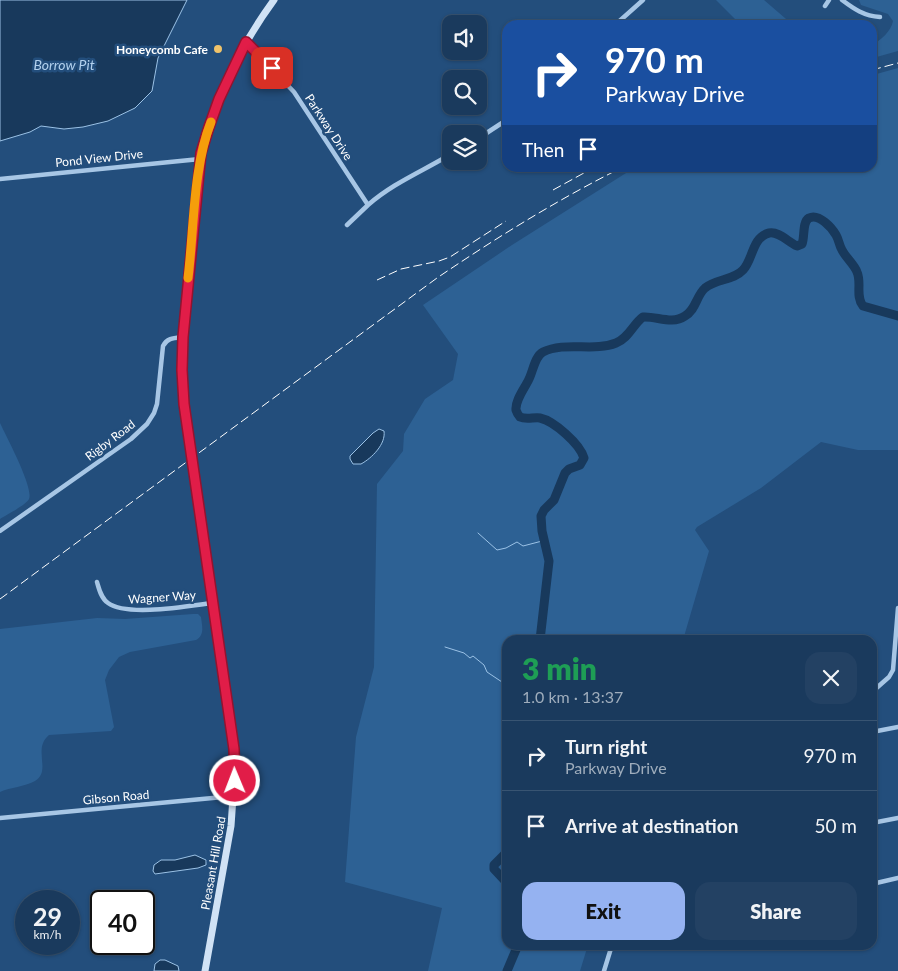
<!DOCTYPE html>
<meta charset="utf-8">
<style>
:root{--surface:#1a3a5d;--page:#234163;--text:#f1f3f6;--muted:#9fadbc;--line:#385472;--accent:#95b2f1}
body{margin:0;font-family:Lato,sans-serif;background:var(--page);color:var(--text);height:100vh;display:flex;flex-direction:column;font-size:19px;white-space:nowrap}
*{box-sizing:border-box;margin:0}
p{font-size:16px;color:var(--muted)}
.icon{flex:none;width:28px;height:28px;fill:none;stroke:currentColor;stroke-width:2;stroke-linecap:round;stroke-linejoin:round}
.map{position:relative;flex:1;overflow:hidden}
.details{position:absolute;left:502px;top:635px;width:375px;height:315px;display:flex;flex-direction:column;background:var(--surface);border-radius:15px;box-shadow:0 1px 4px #0004,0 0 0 1px var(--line)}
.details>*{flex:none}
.guide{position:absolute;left:502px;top:20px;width:375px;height:152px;border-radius:15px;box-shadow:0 1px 4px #0004,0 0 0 1px var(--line);background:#1a4fa0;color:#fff;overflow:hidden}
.fabs{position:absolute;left:442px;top:15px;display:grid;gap:10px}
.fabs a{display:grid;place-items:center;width:45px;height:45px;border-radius:10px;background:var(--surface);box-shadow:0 1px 4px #0004,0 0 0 1px var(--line);font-size:25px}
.speed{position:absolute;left:15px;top:890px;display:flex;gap:10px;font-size:25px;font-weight:700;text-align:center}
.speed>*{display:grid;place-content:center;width:65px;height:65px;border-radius:50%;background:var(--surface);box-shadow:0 1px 4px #0004,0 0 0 1px var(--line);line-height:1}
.speed small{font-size:12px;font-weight:400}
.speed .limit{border:2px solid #111;border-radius:8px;background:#fff;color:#111}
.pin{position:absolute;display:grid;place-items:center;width:42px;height:42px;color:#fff;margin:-21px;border-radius:10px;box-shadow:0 2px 8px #0006}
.me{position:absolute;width:55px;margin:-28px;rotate:359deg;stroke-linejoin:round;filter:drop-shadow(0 0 4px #0008)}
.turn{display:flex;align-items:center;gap:18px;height:105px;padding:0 20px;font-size:22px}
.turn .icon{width:65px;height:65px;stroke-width:2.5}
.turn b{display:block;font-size:35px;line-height:42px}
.then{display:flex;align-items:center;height:48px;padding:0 20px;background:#0003;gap:10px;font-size:19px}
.round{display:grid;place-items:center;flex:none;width:52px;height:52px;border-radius:15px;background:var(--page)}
.head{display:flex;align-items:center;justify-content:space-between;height:85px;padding:0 20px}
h1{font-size:30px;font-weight:800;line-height:38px;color:#1e9e55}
.cta{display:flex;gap:10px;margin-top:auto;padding:10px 20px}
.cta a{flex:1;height:58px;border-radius:15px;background:var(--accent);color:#111;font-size:20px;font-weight:800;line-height:58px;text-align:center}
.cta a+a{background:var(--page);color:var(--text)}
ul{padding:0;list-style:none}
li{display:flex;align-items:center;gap:15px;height:70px;padding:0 20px;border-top:1px solid var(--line)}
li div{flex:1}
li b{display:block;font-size:19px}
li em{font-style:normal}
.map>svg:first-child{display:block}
</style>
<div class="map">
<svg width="898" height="971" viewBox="0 0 898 971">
<rect width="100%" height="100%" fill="#234e7c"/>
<path fill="#2d6194" d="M716 0H764L793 25H741Z
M859 0H898V51L873 58V45C881 39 891 32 893 21L888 14 861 5Z
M898 68V450H858L821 442 761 488 697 527 695 530 709 551 683 640H508V945H588L580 971H428L442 908 345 882 356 737 374 667 377 484 403 451 404 434 425 399 453 380 458 354 423 305 512 245 634 168H872L873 75Z
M0 423C6 436 34 488 29 499 26 505 6 515 0 519Z
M193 614H198L201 617C202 626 205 635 196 640L130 652 119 657 109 670 105 680 113 722 114 727 111 731 49 735C32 749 52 771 35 781 24 787 11 787 0 792V629L97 618 125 619Z"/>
<path fill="#18395c" stroke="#9bc2e6" d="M0 0H187L158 58 152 91 135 108 108 121 83 127 64 129 41 126 30 132 0 141Z
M379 429 384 431C386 444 372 458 361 464H353L350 459V456L373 433Z
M195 855 206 860V865L198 868 155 874 153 871 154 865 161 860H175Z
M160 960H165L178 966 179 971H154L155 964Z"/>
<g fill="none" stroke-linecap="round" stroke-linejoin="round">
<path stroke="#9bc2e6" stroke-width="1" d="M478 533 497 550 506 548 517 542 523 546 546 540
M445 647 464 653 470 658 473 656 484 665 487 672 508 686"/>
<path stroke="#18395c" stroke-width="9" d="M540 640 549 561 542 531 541 516 544 510 554 500 565 473 569 469 580 465 584 458C580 444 554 421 540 418 534 417 526 420 520 417 518 415 517 413 516 410 515 400 525 388 529 379 533 371 535 356 543 352 565 341 594 352 616 343 629 338 633 324 643 317 657 316 672 325 685 316 696 310 696 296 705 288 716 279 734 280 743 270 753 260 752 237 769 233 779 231 788 242 797 246L802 244C805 237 802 222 809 218 819 213 832 228 836 235 839 240 839 245 842 250 846 258 854 264 857 272 862 283 855 296 863 306L898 316
M508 851 494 865V869L508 884
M507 971 518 945"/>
<path stroke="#a7c6e5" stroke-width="4.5" d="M842 0C854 9 864 16 880 17
M825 6 829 0
M615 25 643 0
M246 42 294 92 368 205C393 183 423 171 451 154
M479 138 508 119
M0 179 200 159
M347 225 368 205
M0 531 131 439 147 424 154 413 157 404 163 346C167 338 174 338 183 337
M97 582C99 589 101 598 108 603 127 617 188 606 212 603
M872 692 889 677 893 670 898 608
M872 732 898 727
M0 818 234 796
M872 823 898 818
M872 884 898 878
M604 971 612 945"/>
<path stroke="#d0e2f5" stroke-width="7" d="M189 447 182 389V349L201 153C215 99 241 45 274 0
M192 467 227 703 235 768 231 826 205 971"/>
<path stroke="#fff" stroke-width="1" stroke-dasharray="9 4" stroke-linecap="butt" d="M872 70 898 63
M553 190 593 168
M377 280 401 269 439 261 450 257 506 221
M0 599 437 278C496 238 557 200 621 168"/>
<path stroke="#d0e2f5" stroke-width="7" d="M189 447 192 467"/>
</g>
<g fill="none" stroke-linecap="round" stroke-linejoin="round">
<g stroke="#92132f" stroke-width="12">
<path id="route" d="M235 781 234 749 184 404 182 370 183 337 201 153 209 127 219 99 246 42 272 68"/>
</g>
<use href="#route" stroke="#e11d48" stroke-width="9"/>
<path stroke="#f59e0b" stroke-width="9" d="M188 278C194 230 193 167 211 122"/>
</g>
<circle fill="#f0c36a" stroke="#234e7c" stroke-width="2" cx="218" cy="49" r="5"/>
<g text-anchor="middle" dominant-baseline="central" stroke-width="5" stroke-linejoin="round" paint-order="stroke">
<g font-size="12" font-weight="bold" fill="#fff" stroke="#234e7c" text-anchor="end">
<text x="208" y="49">Honeycomb Cafe</text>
</g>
<g font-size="12" fill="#fff" stroke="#234e7c">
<text transform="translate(329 127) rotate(57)">Parkway Drive</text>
<text transform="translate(99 158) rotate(-6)">Pond View Drive</text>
<text transform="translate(110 440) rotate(-37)">Rigby Road</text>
<text transform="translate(162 597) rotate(-4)">Wagner Way</text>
<text transform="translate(116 797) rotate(-5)">Gibson Road</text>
<text transform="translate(213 863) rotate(-80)">Pleasant Hill Road</text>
</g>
<g font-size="14" font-style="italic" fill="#b2d0ed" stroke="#234e7c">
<text x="64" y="64">Borrow Pit</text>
</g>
</g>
</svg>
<div class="fabs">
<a><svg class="icon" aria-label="sound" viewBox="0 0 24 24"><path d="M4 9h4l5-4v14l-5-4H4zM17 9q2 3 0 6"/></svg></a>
<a><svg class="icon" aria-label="search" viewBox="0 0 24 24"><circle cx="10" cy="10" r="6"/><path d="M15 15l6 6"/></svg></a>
<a><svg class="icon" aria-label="layers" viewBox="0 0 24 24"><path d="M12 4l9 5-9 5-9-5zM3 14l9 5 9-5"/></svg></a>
</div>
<div class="speed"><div>29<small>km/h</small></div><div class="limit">40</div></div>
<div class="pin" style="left:272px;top:68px;background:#d93025"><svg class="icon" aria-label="arrive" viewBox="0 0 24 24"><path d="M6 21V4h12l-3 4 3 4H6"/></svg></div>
<svg class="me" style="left:235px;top:781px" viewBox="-20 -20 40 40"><circle r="17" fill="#e11d48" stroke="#fff" stroke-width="3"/><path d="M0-11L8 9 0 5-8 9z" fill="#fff"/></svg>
<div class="guide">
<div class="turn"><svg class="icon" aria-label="right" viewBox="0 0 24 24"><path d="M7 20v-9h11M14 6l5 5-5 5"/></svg><div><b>970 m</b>Parkway Drive</div></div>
<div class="then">Then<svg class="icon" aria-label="arrive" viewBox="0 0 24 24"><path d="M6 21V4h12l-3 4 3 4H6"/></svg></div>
</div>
<section class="details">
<div class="head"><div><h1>3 min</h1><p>1.0 km · 13:37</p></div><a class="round"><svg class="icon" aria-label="close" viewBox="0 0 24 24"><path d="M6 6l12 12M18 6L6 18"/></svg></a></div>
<ul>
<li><svg class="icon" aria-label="right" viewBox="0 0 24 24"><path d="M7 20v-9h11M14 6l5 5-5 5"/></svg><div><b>Turn right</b><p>Parkway Drive</p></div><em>970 m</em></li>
<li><svg class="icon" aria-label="arrive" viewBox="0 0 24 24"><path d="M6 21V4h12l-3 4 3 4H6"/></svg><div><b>Arrive at destination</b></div><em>50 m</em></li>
</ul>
<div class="cta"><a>Exit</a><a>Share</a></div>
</section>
</div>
